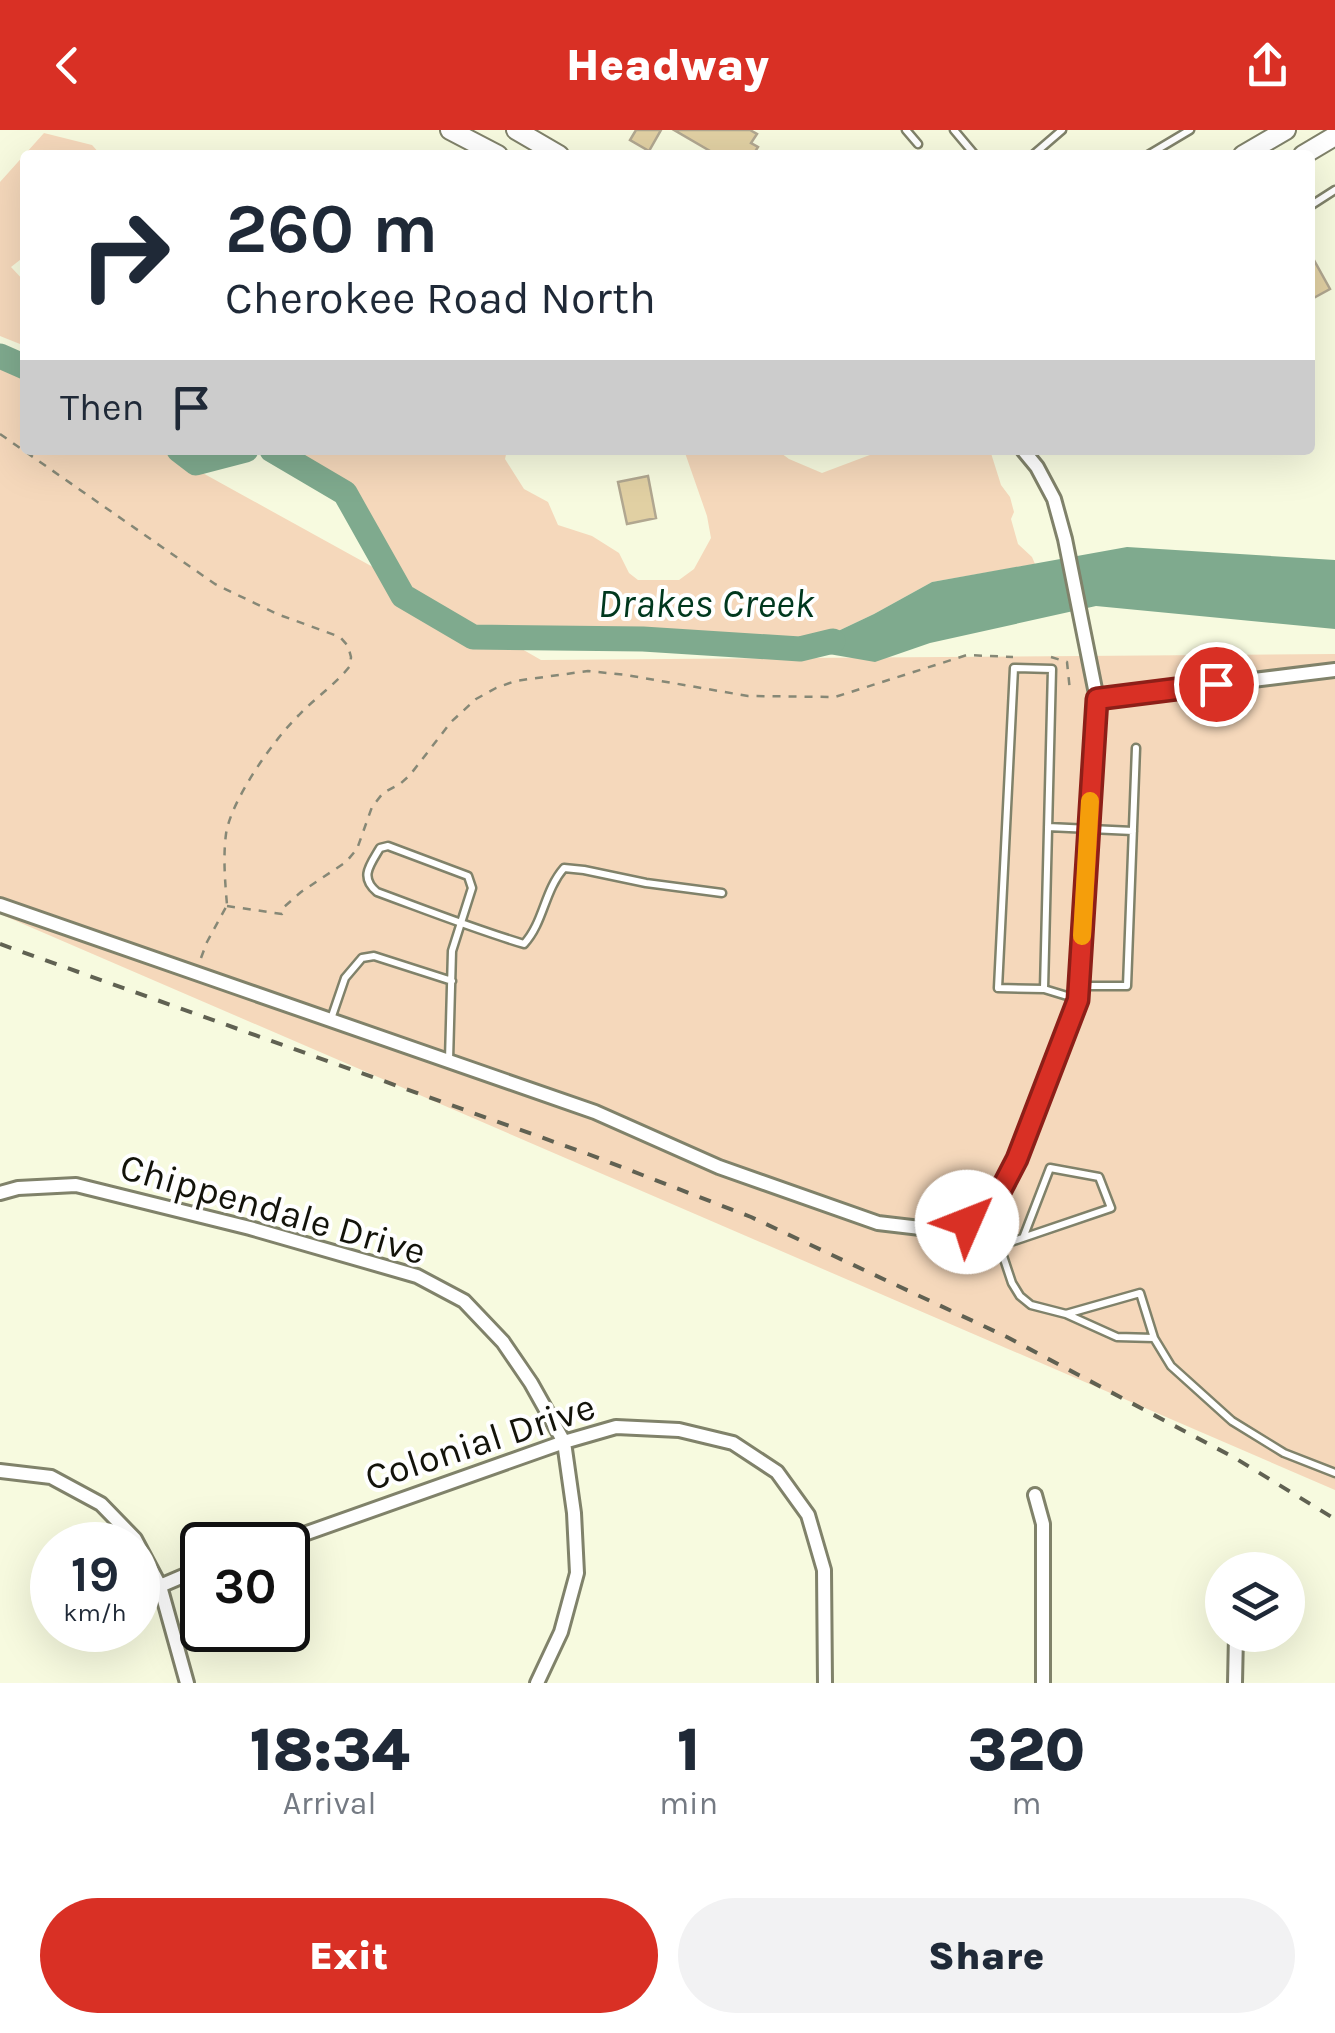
<!DOCTYPE html>
<style>
:root{--surface:#fff;--page:#f2f2f3;--text:#1f2937;--muted:#747a83;--accent:#d93025}
body{margin:0;font-family:Karla,sans-serif;background:var(--page);color:var(--text);height:100vh;display:flex;flex-direction:column;font-size:38px;white-space:nowrap}
*{box-sizing:border-box;margin:0}
p{font-size:32px;color:var(--muted)}
.icon{flex:none;width:55px;height:55px;fill:none;stroke:currentColor;stroke-width:2;stroke-linecap:round;stroke-linejoin:round}
.map{position:relative;height:1553px;overflow:hidden}
.sheet{display:flex;flex-direction:column;background:var(--surface);flex:1}
.sheet>*{flex:none}
.guide{position:absolute;left:20px;top:20px;width:1295px;height:305px;border-radius:10px;box-shadow:0 10px 40px #0002;background:#fff;color:var(--text);overflow:hidden}
.tools{position:absolute;left:1205px;top:1422px;display:grid;gap:20px}
.tools a{display:grid;place-items:center;width:100px;height:100px;border-radius:50%;background:var(--surface);box-shadow:0 10px 40px #0002;font-size:50px}
.speed{position:absolute;left:30px;top:1392px;display:flex;gap:20px;font-size:50px;font-weight:700;text-align:center}
.speed>*{display:grid;place-content:center;width:130px;height:130px;border-radius:50%;background:var(--surface);box-shadow:0 10px 40px #0002;line-height:1}
.speed small{font-size:25px;font-weight:400}
.speed .limit{border:5px solid #111;border-radius:15px;background:#fff;color:#111}
.pin{position:absolute;display:grid;place-items:center;width:85px;height:85px;color:#fff;margin:-42px;border:5px solid #fff;border-radius:50%;box-shadow:0 2px 10px #0007}
.me{position:absolute;width:110px;margin:-55px;rotate:46deg;stroke-linejoin:round;filter:drop-shadow(0 0 8px #0008)}
.turn{display:flex;align-items:center;gap:35px;height:210px;padding:0 40px;font-size:45px}
.turn .icon{width:130px;height:130px;stroke-width:2.5}
.turn b{display:block;font-size:70px;line-height:85px}
.then{display:flex;align-items:center;height:95px;padding:0 40px;background:#0003;gap:20px;font-size:38px}
.eta{display:flex;justify-content:space-evenly;align-items:center;height:170px;text-align:center}
.eta b{font-size:60px;font-weight:800;line-height:70px}
.cta{display:flex;gap:20px;margin-top:auto;padding:20px 40px}
.cta a{flex:1;height:115px;border-radius:60px;background:var(--accent);color:#fff;font-size:40px;font-weight:800;line-height:115px;text-align:center}
.cta a+a{background:var(--page);color:var(--text)}
header{display:flex;justify-content:space-between;align-items:center;height:130px;padding:0 40px;background:var(--accent);color:#fff;font-size:45px;font-weight:800}
.map>svg:first-child{display:block}
</style>
<header><svg class="icon" aria-label="back" viewBox="0 0 24 24"><path d="M15 5l-7 7 7 7"/></svg>Headway<svg class="icon" aria-label="share" viewBox="0 0 24 24"><path d="M12 15V3M7 8l5-5 5 5M5 13v7h14v-7"/></svg></header>
<div class="map">
<svg width="1335" height="1553" viewBox="0 0 1335 1553">
<rect width="100%" height="100%" fill="#f7fadf"/>
<path fill="#f5d8bb" d="M44 3 92 15 101 25H25V126L11 137 25 152V216L0 206V52Z
M0 231 25 245V320H161L391 447 345 363 272 320H507L505 329 524 359 548 372 558 395 592 406 619 423 629 443 638 450H679L694 439 711 408 707 386 684 320H777L789 329 822 343 883 320H990L1001 355 1010 367 1014 382 1011 389 1018 414 1032 427 1035 434 932 452 874 484 800 519 643 509 501 507 541 530 1335 524V1360L0 784Z"/>
<path fill="#7faa8e" d="M1127 417 1335 430V499L1096 476 930 513 875 532 800 519 874 484 932 452Z"/>
<g fill="none" stroke-linecap="round" stroke-linejoin="round">
<path stroke="#7faa8e" stroke-width="25" d="M0 226 25 237
M179 320 196 333 246 320
M272 320 345 363 403 466 473 507 643 509 800 519 833 511"/>
</g>
<path fill="#e1d0a3" stroke="#b1a790" stroke-width="2.5" d="M636 0H661L649 21 630 10Z
M674 0H750L757 4 751 13 758 17 753 25H717Z
M1310 123 1330 159 1310 170Z
M648 346 656 388 627 394 618 352Z"/>
<g fill="none" stroke-linecap="round" stroke-linejoin="round">
<g stroke="#80826a" stroke-width="11">
<path id="lane" d="M906 0 918 14
M954 0 975 25
M1033 25 1062 0
M1148 25 1190 0
M1310 76 1335 60
M1048 697 1133 701
M1080 856H1127L1136 618
M1044 859 1052 539 1014 538 998 858 1044 859 1077 869
M331 889 345 848 362 828 374 826 452 851
M449 930 452 821 472 758 468 746 388 716 380 718C370 735 359 747 377 762 426 780 474 799 524 814 544 792 544 761 564 738L584 740 646 753 722 763
M989 1084 1012 1153 1020 1166 1031 1175 1066 1184 1140 1163 1154 1208 1117 1207 1066 1184
M999 1116 1111 1078 1099 1047 1050 1038 1023 1108
M1154 1208 1171 1236 1232 1291 1284 1323 1335 1343"/>
</g>
<g stroke="#80826a" stroke-width="18">
<path id="street" d="M1097 569 1335 540
M0 775 595 982 719 1037 878 1093 946 1101 989 1083 1017 1029 1079 869 1097 569 1065 409 1054 369 1037 337 1023 320
M0 1063 18 1058 76 1055 250 1098 417 1146 464 1171 503 1212 531 1253 564 1312 574 1383 577 1443 561 1502 537 1553
M0 1341 51 1347 101 1374 135 1409 160 1456 187 1553
M1035 1365 1043 1394V1553
M273 1415 564 1312 616 1297 679 1300 733 1313 777 1342 808 1385 824 1440 825 1553
M160 1456 202 1438
M1235 1553 1236 1505"/>
</g>
<g stroke="#80826a" stroke-width="22">
<path id="secondary" d="M450 0 498 25
M516 0 559 25
M1243 25 1286 0
M1303 25 1335 6"/>
</g>
<path stroke="#868876" stroke-width="2.5" stroke-dasharray="8 8" stroke-linecap="butt" d="M0 304 215 454 277 484 340 507 348 516 351 527 350 536C336 554 315 568 299 585 274 609 231 670 226 704 223 727 225 751 227 775
M1051 527 1067 532 1070 561
M227 776 282 784 284 777 301 762 346 732 357 719 372 677 383 663 400 654 410 645 451 592 476 569 496 558 515 551 588 541 626 545 748 566 835 567 967 525 1013 527
M201 828 207 812 226 777"/>
<use href="#lane" stroke="#fff" stroke-width="6"/>
<use href="#street" stroke="#fff" stroke-width="12"/>
<use href="#secondary" stroke="#fff" stroke-width="18"/>
<path stroke="#606152" stroke-width="4" stroke-dasharray="12 12" stroke-linecap="butt" d="M0 814 588 1024 751 1087 1007 1207 1235 1328 1335 1389"/>
</g>
<g fill="none" stroke-linecap="round" stroke-linejoin="round">
<g stroke="#8d1f18" stroke-width="25">
<path id="route" d="M967 1092 989 1083 1017 1029 1078 870 1097 569 1216 554"/>
</g>
<use href="#route" stroke="#d93025" stroke-width="18"/>
<path stroke="#f59e0b" stroke-width="18" d="M1082 806 1090 671"/>
</g>
<g text-anchor="middle" dominant-baseline="central" stroke-width="8" stroke-linejoin="round" paint-order="stroke">
<g font-size="38" fill="#13130a" stroke="#fff">
<text transform="translate(273 1079) rotate(16)">Chippendale Drive</text>
<text transform="translate(480 1312) rotate(-18)">Colonial Drive</text>
</g>
<g font-size="40" font-style="italic" fill="#00381e" stroke="#fff">
<text x="706" y="473">Drakes Creek</text>
</g>
</g>
</svg>
<div class="tools">
<a><svg class="icon" aria-label="layers" viewBox="0 0 24 24"><path d="M12 4l9 5-9 5-9-5zM3 14l9 5 9-5"/></svg></a>
</div>
<div class="speed"><div>19<small>km/h</small></div><div class="limit">30</div></div>
<div class="pin" style="left:1216px;top:554px;background:#d93025"><svg class="icon" aria-label="arrive" viewBox="0 0 24 24"><path d="M6 21V4h12l-3 4 3 4H6"/></svg></div>
<svg class="me" style="left:967px;top:1092px" viewBox="-20 -20 40 40"><circle r="19" fill="#fff"/><path d="M0-13L10 11 0 6-10 11z" fill="#d93025"/></svg>
<div class="guide">
<div class="turn"><svg class="icon" aria-label="right" viewBox="0 0 24 24"><path d="M7 20v-9h11M14 6l5 5-5 5"/></svg><div><b>260 m</b>Cherokee Road North</div></div>
<div class="then">Then<svg class="icon" aria-label="arrive" viewBox="0 0 24 24"><path d="M6 21V4h12l-3 4 3 4H6"/></svg></div>
</div>
</div>
<section class="sheet">
<div class="eta">
<div><b>18:34</b><p>Arrival</p></div>
<div><b>1</b><p>min</p></div>
<div><b>320</b><p>m</p></div>
</div>
<div class="cta"><a>Exit</a><a>Share</a></div>
</section>
